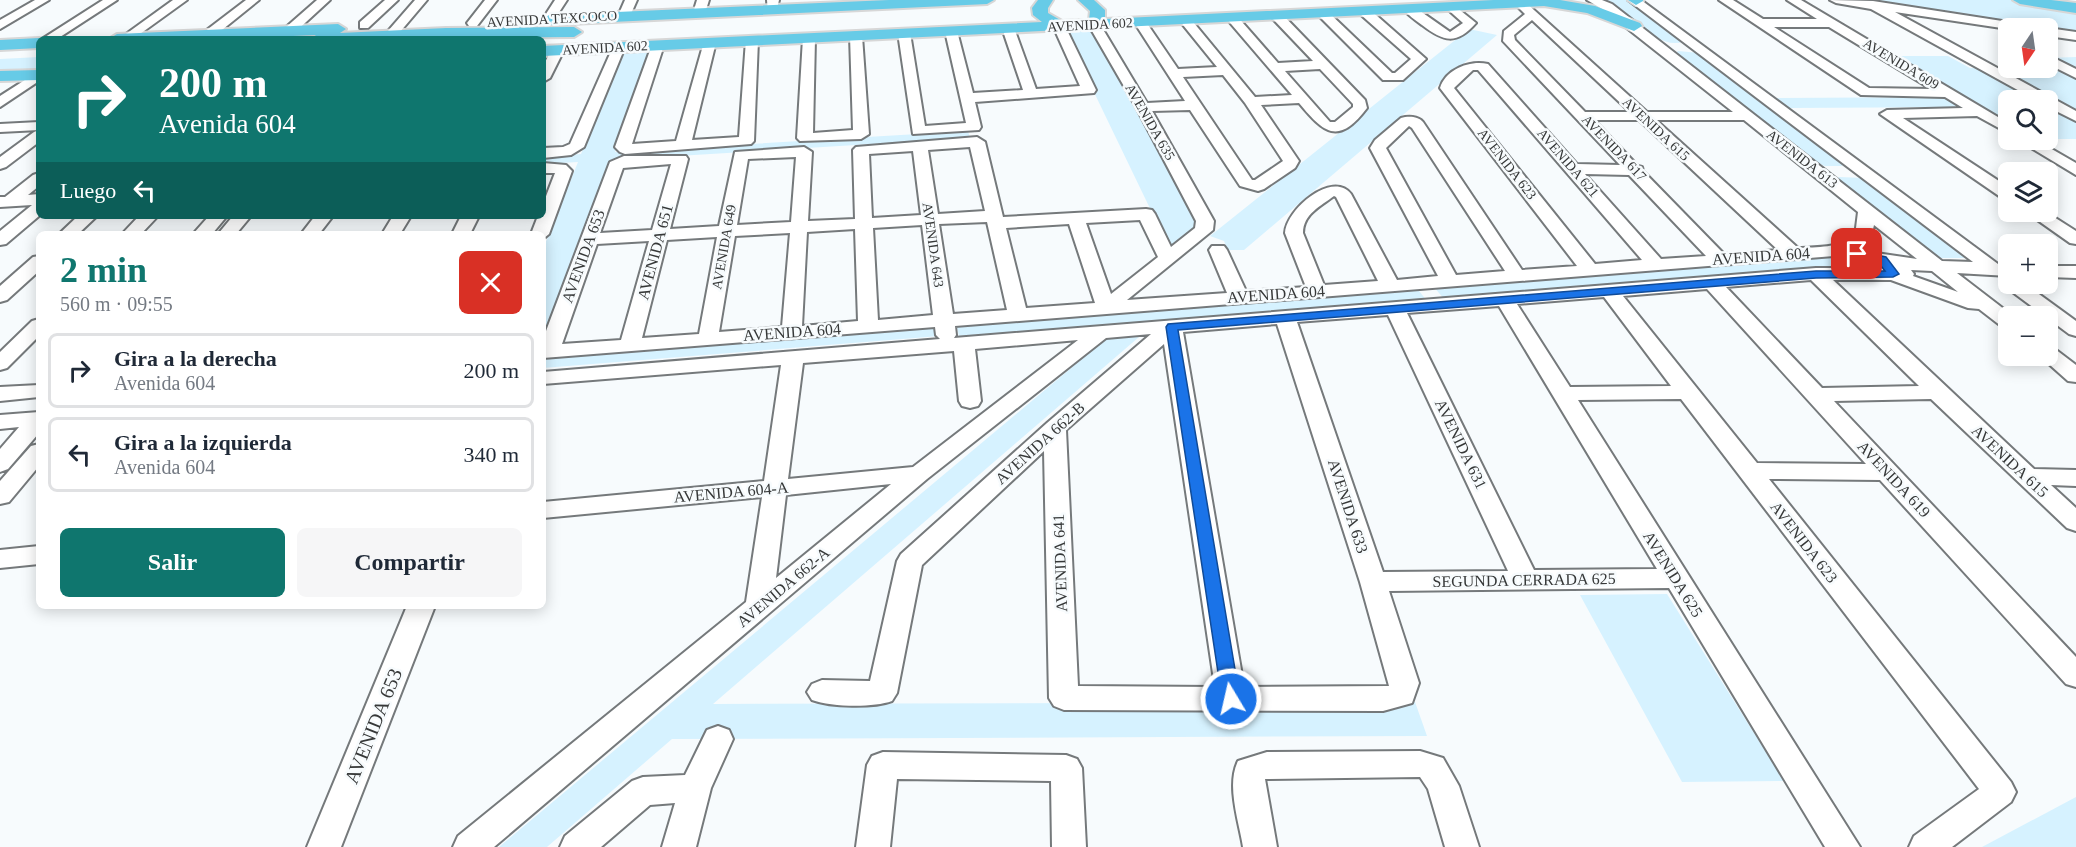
<!DOCTYPE html>
<html lang="es">
<meta charset="utf-8">
<style>
:root{--surface:#fff;--page:#f6f6f7;--text:#1f2937;--muted:#747a83;--line:#e0e1e3;--accent:#0f766e}
body{margin:0;font-family:"Times New Roman",serif;background:var(--page);color:var(--text);height:100vh;display:flex;flex-direction:column;font-size:22px;white-space:nowrap}
*{box-sizing:border-box;margin:0}
p{font-size:20px;color:var(--muted)}
.icon{flex:none;width:33px;height:33px;fill:none;stroke:currentColor;stroke-width:2;stroke-linecap:round;stroke-linejoin:round}
.map{position:relative;flex:1;overflow:hidden}
.sheet{position:absolute;left:36px;top:231px;width:510px;height:378px;display:flex;flex-direction:column;background:var(--surface);border-radius:9px;box-shadow:0 3px 15px #0003}
.sheet>*{flex:none}
.guide{position:absolute;left:36px;top:36px;width:510px;height:183px;border-radius:9px;box-shadow:0 3px 15px #0003;background:#0f766e;color:#fff;overflow:hidden}
.needle{width:39px;rotate:193deg}
.controls{position:absolute;left:1998px;top:18px;display:grid;gap:12px}
.controls a{display:grid;place-items:center;width:60px;height:60px;border-radius:9px;background:var(--surface);box-shadow:0 3px 15px #0003;font-size:30px}
.pin{position:absolute;display:grid;place-items:center;width:51px;height:51px;color:#fff;margin:-26px;border-radius:12px;box-shadow:0 3px 9px #0006}
.me{position:absolute;width:66px;margin:-33px;rotate:351deg;stroke-linejoin:round;filter:drop-shadow(0 0 4px #0008)}
.turn{display:flex;align-items:center;gap:21px;height:126px;padding:0 24px;font-size:27px}
.turn .icon{width:78px;height:78px;stroke-width:2.5}
.turn b{display:block;font-size:42px;line-height:51px}
.then{display:flex;align-items:center;height:57px;padding:0 24px;background:#0003;gap:12px;font-size:22px}
.round{display:grid;place-items:center;flex:none;width:63px;height:63px;border-radius:9px;background:var(--page)}
.summary{display:flex;align-items:center;justify-content:space-between;height:102px;padding:0 24px}
h1{font-size:36px;font-weight:800;line-height:45px;color:var(--accent)}
.cta{display:flex;gap:12px;margin-top:auto;padding:12px 24px}
.cta a{flex:1;height:69px;border-radius:9px;background:var(--accent);color:#fff;font-size:24px;font-weight:800;line-height:69px;text-align:center}
.cta a+a{background:var(--page);color:var(--text)}
ul{padding:0;list-style:none}
li{display:flex;align-items:center;gap:18px;height:75px;margin:0 12px 9px;padding:0 12px;border:3px solid var(--line);border-radius:9px}
li div{flex:1}
li b{display:block;font-size:22px}
li em{font-style:normal}
.map>svg:first-child{display:block}
</style>
<div class="map">
<svg width="2076" height="847" viewBox="0 0 2076 847">
<rect width="100%" height="100%" fill="#f7fbfd"/>
<path fill="#d6f2ff" d="M1602 0H1630L1683 42C1654 50 1630 10 1602 0Z
M1857 0H2011L2076 9V33Z
M1092 27 1199 226 1171 252 1063 28Z
M1469 29 1497 35 1244 250H1228L1224 241 1210 236Z
M651 48 615 152 968 131 970 138 612 160 545 347H543V249L578 162 543 164V157L581 154 624 49Z
M1678 51 1699 53 1843 163 1842 166H1825L1817 163 1676 53Z
M1891 56H1948L1970 68 2061 67 2048 60V58L2076 57V139H2048V100H2008V125Z
M39 57V72L0 74V59Z
M1951 97 1967 107 1789 108 1776 98Z
M1839 177 1864 178 1970 258H1938L1837 179Z
M1839 253 1870 263 1861 266 1445 300 1433 286Z
M1416 287 1427 301 959 336 956 323Z
M938 325 940 336 543 368V357Z
M1139 337 713 704 1415 702 1427 736 672 739 547 847H499L1107 338Z
M1667 594 1784 781 1682 782 1580 595Z
M2076 797V847H1982Z"/>
<g fill="none" stroke-linecap="round" stroke-linejoin="round">
<g stroke="#75797b" stroke-width="4">
<path id="minor" d="M35 0H49L0 29V20Z
M103 0H117L57 39H42Z
M173 0H187L133 39H119Z
M246 0H259L212 38H204L202 35 204 32Z
M317 0H330L293 34H285L283 31 285 28Z
M385 0H398L368 28H360V22Z
M415 0H427L394 39H381Z
M485 0H497L477 26H469L467 23Z
M555 0H567L552 23H544L542 20Z
M625 0H637L630 16 624 20 618 16Z
M697 0H709L705 13 699 17 693 13Z
M767 0H779L776 13H768Z
M1518 0 1524 1 1647 112H1733L1604 10 1587 0H1602L1612 4 1942 261 1973 262 1628 0H1641L1998 264 2008 265V276L1957 273 2013 316H2008V328L2001 326 1979 309 1968 308 1891 280H1833L2034 469 2076 470V486L2051 485 2076 508V531L2067 528 1931 399 1834 401 2076 657V687L2066 684 1880 480 1769 479 2011 782 2016 792 2011 802 1952 847H1909L1914 836 1979 789 1681 399 1578 400 1860 847H1825L1669 588 1389 591 1419 683 1412 703 1383 711 1064 710 1054 706 1049 698 1044 451 922 565 897 693 892 701C873 708 831 707 812 700L807 692 812 684 822 680 870 681 897 561 901 554 1047 423 1151 334 1106 338 927 479 494 847H453L458 836 746 602 762 497 543 518V502L764 481 781 365 543 384V372L940 339 936 335 935 327 543 358V339L610 162 624 156H686L688 159 670 229 719 226 735 152 804 147 812 152 808 221 855 219 853 150 856 147 977 137 985 142 1003 217 1146 209 1152 210 1155 214 1171 247 1195 228 1196 221 1136 107 1088 24 1094 20 1098 21 1147 103 1185 101 1134 22 1140 18 1144 19 1178 69 1217 67 1179 20 1185 16 1189 17 1255 97 1292 95 1226 18 1232 14 1236 15 1278 63 1313 61 1272 18 1270 15 1276 11 1280 12 1365 100 1367 108C1338 146 1324 133 1299 103L1261 105 1299 161 1295 168 1264 189 1258 191 1240 186 1190 110 1152 111 1214 221 1213 230 1127 300 1227 293 1209 250 1212 246H1224L1227 250 1246 291 1306 287 1285 233C1286 210 1332 170 1351 194L1397 280 1438 276 1370 148 1375 140 1401 118C1408 116 1418 116 1423 122L1522 270 1577 266 1440 88C1446 69 1470 60 1488 64L1577 164 1620 165 1503 41 1504 31 1525 14 1514 3ZM1532 20 1630 112H1585L1515 40 1514 35ZM1320 69 1353 104V107L1335 122H1330L1285 71ZM1473 70H1478L1642 260 1595 264 1454 88ZM1223 75 1245 103 1283 161 1255 180H1252L1183 77ZM1594 120H1639L1778 250 1724 254 1643 171 1642 167 1638 166ZM1656 120H1744L1858 212 1855 236C1839 248 1817 247 1798 248ZM1409 126 1412 128 1505 271 1456 275 1386 148ZM970 147 985 211 938 214 928 150ZM913 151 921 215 872 218 869 154ZM796 157 791 222 737 225 748 159ZM671 164 652 230 600 233 623 168ZM1585 174 1629 175 1706 256 1661 259ZM1334 196 1336 197 1378 281 1324 285 1303 233C1303 214 1321 206 1334 196ZM1140 220 1158 257 1111 294 1086 223ZM987 222 1007 310 953 314 939 224ZM1069 224 1095 303 1026 308 1006 228ZM922 225 933 315 878 320 873 228ZM1874 225 1917 259 1856 250 1870 242ZM855 229 858 321 802 326 807 232ZM790 233 782 327 719 332 735 236ZM717 237 699 334 642 338 667 240ZM649 241 621 340 562 344 597 244ZM1834 256 1884 266 1882 268H1816L954 338 956 335 955 326ZM1911 270 1932 271 1958 292 1913 276 1914 274ZM1811 280 1919 386 1822 388 1726 287ZM1707 289 1866 464 1757 463 1623 296ZM1604 297 1671 386 1570 387 1517 304ZM1499 306 1657 569 1534 570 1407 313ZM1388 315 1508 571 1383 572 1297 322ZM1277 324 1360 582 1389 686 1244 687 1183 332ZM1078 340 913 467 788 479 803 363 954 351 959 401 962 406 970 408 978 406 981 401 975 349ZM1164 344 1215 687 1078 686 1066 430ZM891 484 776 578 786 495Z
M1719 0H1733L1763 19H1817L1787 0H1801L2008 123V133L1977 116 1903 118 2008 187V199L2002 198 1880 114 1887 110 1963 108 1945 97 1861 95ZM1774 27H1829L1931 89 1869 88Z
M1830 0 1873 1 2028 25 2030 28 2008 29 1895 12 2076 111V121L2048 107V100H2036L1871 9 1836 3Z
M1451 3 1476 23C1456 46 1443 41 1422 25 1415 20 1408 15 1403 9L1405 6H1413L1450 32 1463 23 1445 7Z
M1364 7 1368 8 1426 59 1403 80H1383L1316 13 1322 9 1326 10 1392 73H1395L1411 59 1360 14 1358 11Z
M1059 22 1065 26 1096 90 1094 93 975 102 981 127 979 130 913 134 898 33 900 30H908L910 33 925 126 966 123 945 31 947 28H955L957 31 973 93 1023 90 1002 28 1008 24 1014 28 1036 89 1080 86 1053 26Z
M2047 28H2048L2076 32V40L2048 36Z
M856 32 862 36 869 134 861 139 800 141 797 138 803 38 809 34 815 38 813 133 853 130 850 36Z
M752 36 758 40 754 141 751 144 625 154 620 152 615 147 652 45 658 41 664 45 632 144 676 141 704 42 710 38 716 42 692 140 739 137 746 40Z
M619 43 625 47 584 147 571 155 543 158V148L563 147 570 144 613 47Z
M558 46 564 50 550 78 543 82V66L553 47Z
M2048 55 2076 69V78L2048 64Z
M39 71V81L0 107V96Z
M39 122V130L0 132V124Z
M39 130V142L6 167 0 169V157L34 132Z
M2018 140H2036L2076 163V175Z
M543 163 566 165 572 171 549 234 543 239V234H531L538 216H543V204L555 173H543Z
M39 173V186L28 195 39 194V216L6 244 0 245V231L32 205 0 207V197H5L33 175Z
M2026 212H2046L2076 231V244L2070 243Z
M78 216H97L78 234H59Z
M139 216H158L141 234H122Z
M209 216H227L212 234H193Z
M233 216H251L236 234H218Z
M315 216H333L319 234H301Z
M393 216H411L400 234H382Z
M461 216H479L470 234H452Z
M39 256V271L7 300 0 302V286L33 257Z
M2048 266H2076V278L2048 277Z
M2008 280V284H2025L2076 321V336L2069 334 2007 288 2005 284Z
M39 319V336L7 368 0 370V352L32 321Z
M2048 347 2055 349 2076 365V382L2068 381 2041 357 2039 356H2048Z
M39 385V397L0 401V387Z
M39 412V433L8 469 0 472V449L19 427 0 429V415Z
M39 444V466L9 502 0 504V481L31 446Z
M39 546V564L0 568V550Z
M407 606H435L341 847H307Z
M718 726 729 730 733 739 711 788 696 847H662L675 803 650 805 601 847H560L565 836 632 781 643 777 685 775 707 730Z
M1420 751 1443 758 1459 786 1479 847H1445L1428 789 1420 777 1265 779 1277 847H1243C1239 822 1226 785 1238 761L1267 752Z
M883 752 1066 755 1077 759 1082 768 1086 847H1052L1051 781 897 779 890 847H856L867 765 872 756Z"/>
</g>
<g stroke="#d7d7d7" stroke-width="4">
<path id="major" d="M889 0H994L987 4 549 25 541 20 549 15Z
M1038 0H1053L1048 8V13L1062 21 1089 20 1090 11 1078 0H1094L1105 10V19L1494 0H1560L1595 6 1640 23 1642 26 1634 31 1587 13 1544 6 543 56V46L1042 22 1033 15 1032 8Z
M1628 0H1643V1L1636 5Z
M2013 0H2051L2076 3V13L2020 4Z
M338 24 346 29 340 33 446 28 574 27 582 32 574 37 310 39 316 35 222 39H109L117 34Z
M39 38 42 39H39V48L0 50V40Z
M39 70V80L0 81V71Z"/>
</g>
<use href="#minor" fill="#fff" fill-rule="evenodd"/>
<use href="#major" fill="#67cbe7" fill-rule="evenodd"/>
</g>
<path fill="#1a73e8" stroke="#114b97" stroke-width="1.5" d="M1857 251 1886 257 1899 274 1893 277 1816 278 1178 330 1240 699 1237 704 1231 706 1225 704 1222 699 1166 327 1168 324 1816 271H1885L1878 262 1853 257V252Z"/>
<g text-anchor="middle" dominant-baseline="central" stroke-width="5" stroke-linejoin="round" paint-order="stroke">
<g font-size="14" fill="#363838" stroke="#f7fbfd">
<text transform="translate(552 19) rotate(-3)">AVENIDA TEXCOCO</text>
<text transform="translate(1090 25) rotate(-3)">AVENIDA 602</text>
<text transform="translate(605 48) rotate(-3)">AVENIDA 602</text>
<text transform="translate(1901 64) rotate(31)">AVENIDA 609</text>
<text transform="translate(1150 122) rotate(60)">AVENIDA 635</text>
<text transform="translate(1656 129) rotate(43)">AVENIDA 615</text>
<text transform="translate(1614 148) rotate(46)">AVENIDA 617</text>
<text transform="translate(1802 159) rotate(38)">AVENIDA 613</text>
<text transform="translate(1568 163) rotate(49)">AVENIDA 621</text>
<text transform="translate(1507 164) rotate(52)">AVENIDA 623</text>
<text transform="translate(933 245) rotate(82)">AVENIDA 643</text>
<text transform="translate(724 247) rotate(-80)">AVENIDA 649</text>
</g>
<g font-size="16" fill="#363838" stroke="#f7fbfd">
<text transform="translate(655 252) rotate(-75)">AVENIDA 651</text>
<text transform="translate(583 256) rotate(-70)">AVENIDA 653</text>
<text transform="translate(1761 256) rotate(-4)">AVENIDA 604</text>
<text transform="translate(1276 294) rotate(-4)">AVENIDA 604</text>
<text transform="translate(792 332) rotate(-4)">AVENIDA 604</text>
<text transform="translate(1040 443) rotate(-42)">AVENIDA 662-B</text>
<text transform="translate(1461 444) rotate(64)">AVENIDA 631</text>
<text transform="translate(2010 461) rotate(43)">AVENIDA 615</text>
<text transform="translate(1894 479) rotate(47)">AVENIDA 619</text>
<text transform="translate(731 492) rotate(-5)">AVENIDA 604-A</text>
<text transform="translate(1348 506) rotate(72)">AVENIDA 633</text>
<text transform="translate(1804 542) rotate(52)">AVENIDA 623</text>
<text transform="translate(1060 563) rotate(-92)">AVENIDA 641</text>
<text transform="translate(1673 574) rotate(58)">AVENIDA 625</text>
<text transform="translate(1524 580) rotate(-1)">SEGUNDA CERRADA 625</text>
<text transform="translate(783 587) rotate(-40)">AVENIDA 662-A</text>
</g>
<g font-size="20" fill="#363838" stroke="#f7fbfd">
<text transform="translate(373 726) rotate(-68)">AVENIDA 653</text>
</g>
</g>
</svg>
<div class="controls">
<a><svg class="needle" viewBox="-14 -14 28 28"><path d="M0-13l5 13h-10z" fill="#e53935"/><path d="M0 13l5-13h-10z" fill="#747a83"/></svg></a>
<a><svg class="icon" aria-label="search" viewBox="0 0 24 24"><circle cx="10" cy="10" r="6"/><path d="M15 15l6 6"/></svg></a>
<a><svg class="icon" aria-label="layers" viewBox="0 0 24 24"><path d="M12 4l9 5-9 5-9-5zM3 14l9 5 9-5"/></svg></a>
<a>+</a>
<a>−</a>
</div>
<div class="pin" style="left:1857px;top:254px;background:#d93025"><svg class="icon" aria-label="arrive" viewBox="0 0 24 24"><path d="M6 21V4h12l-3 4 3 4H6"/></svg></div>
<svg class="me" style="left:1231px;top:699px" viewBox="-20 -20 40 40"><circle r="17" fill="#1a73e8" stroke="#fff" stroke-width="3"/><path d="M0-11L8 9 0 5-8 9z" fill="#fff"/></svg>
<div class="guide">
<div class="turn"><svg class="icon" aria-label="right" viewBox="0 0 24 24"><path d="M7 20v-9h11M14 6l5 5-5 5"/></svg><div><b>200 m</b>Avenida 604</div></div>
<div class="then">Luego<svg class="icon" aria-label="left" viewBox="0 0 24 24"><path d="M17 20v-9H6M10 6l-5 5 5 5"/></svg></div>
</div>
<section class="sheet">
<div class="summary"><div><h1>2 min</h1><p>560 m · 09:55</p></div><a class="round" style="background:#d93025;color:#fff"><svg class="icon" aria-label="close" viewBox="0 0 24 24"><path d="M6 6l12 12M18 6L6 18"/></svg></a></div>
<ul>
<li><svg class="icon" aria-label="right" viewBox="0 0 24 24"><path d="M7 20v-9h11M14 6l5 5-5 5"/></svg><div><b>Gira a la derecha</b><p>Avenida 604</p></div><em>200 m</em></li>
<li><svg class="icon" aria-label="left" viewBox="0 0 24 24"><path d="M17 20v-9H6M10 6l-5 5 5 5"/></svg><div><b>Gira a la izquierda</b><p>Avenida 604</p></div><em>340 m</em></li>
</ul>
<div class="cta"><a>Salir</a><a>Compartir</a></div>
</section>
</div>
